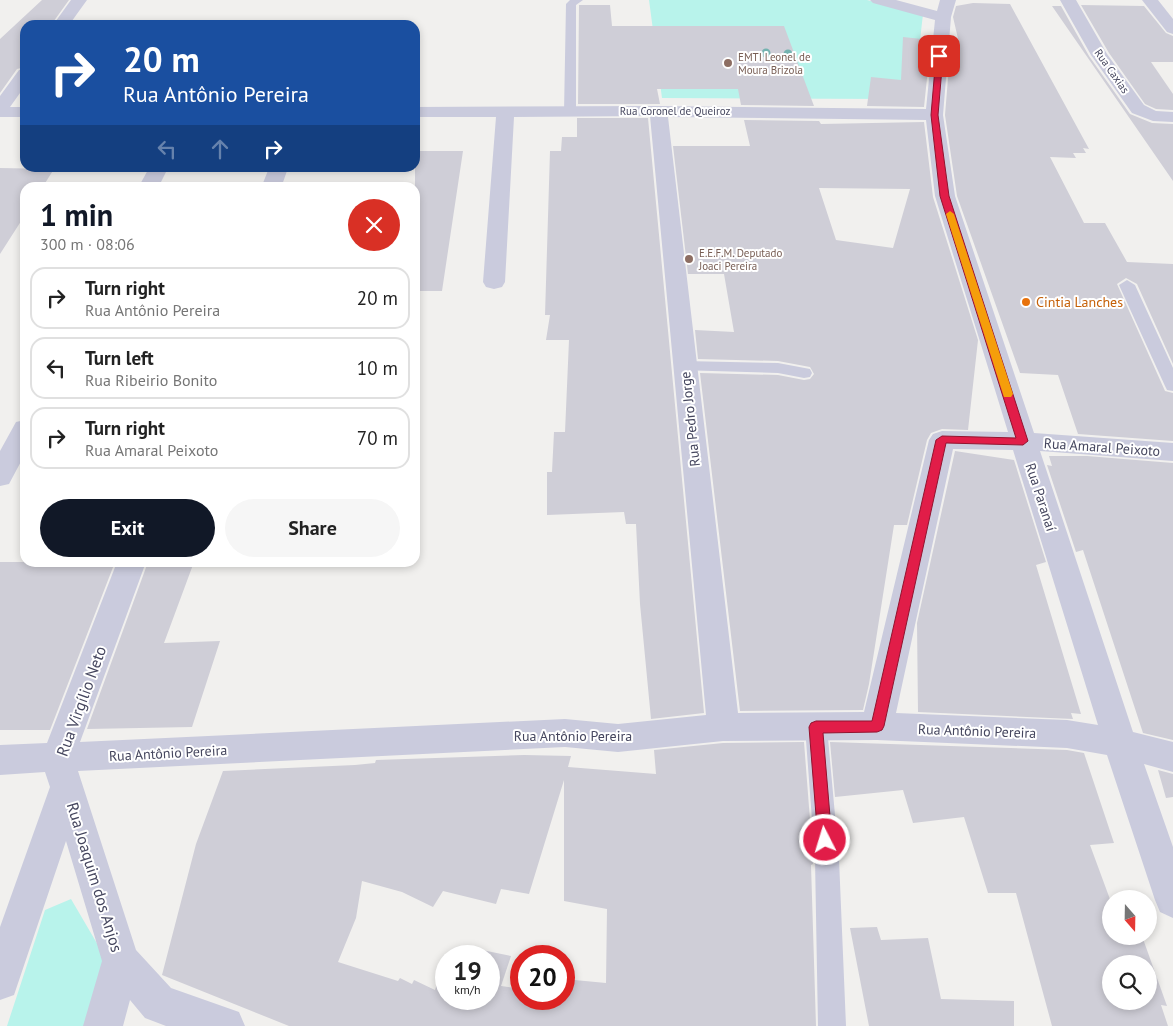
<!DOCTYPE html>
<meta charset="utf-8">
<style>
:root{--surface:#fff;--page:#f6f6f6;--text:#222;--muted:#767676;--line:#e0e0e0;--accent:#111827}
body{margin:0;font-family:"PT Sans",sans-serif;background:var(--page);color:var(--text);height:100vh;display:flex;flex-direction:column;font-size:19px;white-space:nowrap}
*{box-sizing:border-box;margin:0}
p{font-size:16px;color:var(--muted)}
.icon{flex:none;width:28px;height:28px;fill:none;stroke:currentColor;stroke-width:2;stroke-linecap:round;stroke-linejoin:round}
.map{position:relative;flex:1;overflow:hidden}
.panel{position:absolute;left:20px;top:182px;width:400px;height:385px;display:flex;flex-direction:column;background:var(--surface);border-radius:15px;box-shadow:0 2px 8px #0003}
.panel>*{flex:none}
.guide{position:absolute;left:20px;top:20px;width:400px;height:152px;border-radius:15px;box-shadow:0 2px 8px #0003;background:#1a4fa0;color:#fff;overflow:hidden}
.needle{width:32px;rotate:160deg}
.fabs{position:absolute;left:1102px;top:890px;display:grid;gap:10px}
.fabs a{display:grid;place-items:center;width:55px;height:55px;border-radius:50%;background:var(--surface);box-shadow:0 2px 8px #0003;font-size:25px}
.speed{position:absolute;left:435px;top:945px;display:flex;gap:10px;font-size:25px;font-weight:700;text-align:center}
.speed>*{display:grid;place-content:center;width:65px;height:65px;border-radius:50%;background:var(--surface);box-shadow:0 2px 8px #0003;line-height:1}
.speed small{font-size:12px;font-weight:400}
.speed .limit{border:8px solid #d22;background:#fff;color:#111}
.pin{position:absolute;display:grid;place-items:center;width:42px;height:42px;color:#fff;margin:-21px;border-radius:10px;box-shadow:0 2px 8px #0006}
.me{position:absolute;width:55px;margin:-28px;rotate:355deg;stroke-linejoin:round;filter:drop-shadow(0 0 4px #0008)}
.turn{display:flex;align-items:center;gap:18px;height:105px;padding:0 20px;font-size:22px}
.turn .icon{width:65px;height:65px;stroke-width:2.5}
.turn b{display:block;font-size:35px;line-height:42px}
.lanes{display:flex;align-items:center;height:48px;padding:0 20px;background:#0003;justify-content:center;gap:25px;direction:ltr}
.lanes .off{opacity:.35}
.round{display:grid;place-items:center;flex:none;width:52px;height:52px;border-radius:26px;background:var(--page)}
.head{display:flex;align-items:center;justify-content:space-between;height:85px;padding:0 20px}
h1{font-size:30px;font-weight:600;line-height:38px;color:var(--accent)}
.primary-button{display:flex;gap:10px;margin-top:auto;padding:10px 20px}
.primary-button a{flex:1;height:58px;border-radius:30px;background:var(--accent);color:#fff;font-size:20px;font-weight:600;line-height:58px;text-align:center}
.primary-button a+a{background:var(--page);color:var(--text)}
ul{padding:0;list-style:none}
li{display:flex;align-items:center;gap:15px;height:62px;margin:0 10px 8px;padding:0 10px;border:2px solid var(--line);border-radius:15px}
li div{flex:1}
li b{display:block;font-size:19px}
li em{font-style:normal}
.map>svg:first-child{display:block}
</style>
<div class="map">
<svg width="1173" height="1026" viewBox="0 0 1173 1026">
<rect width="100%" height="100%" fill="#f1f0ee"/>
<path fill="#b8f3eb" d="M649 0H867L923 14 914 93 896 99 662 98Z
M71 899 112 969 95 1026H7L45 910Z"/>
<path fill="#cfced7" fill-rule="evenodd" d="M42 0H69L51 25H25V67L17 69 0 93V39Z
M973 3 1010 4 1089 149 1083 148 1086 153H1073L1076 158 1050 157 1084 223H1105L1127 262 1173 264V364L1137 284 1126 278 1117 284 1165 391 1173 393V441L1078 434 1058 375 1020 373 957 196 945 115 951 42 959 43 953 17 956 6Z
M579 5H610L612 26H784L814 106 741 105 738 89H657L660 104H578Z
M1081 5 1144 6 1166 33 1173 36V62H1151L1173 94V110L1156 109 1145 104 1109 53Z
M1052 6H1061L1089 56 1130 114 1152 123 1173 124V181Z
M903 37 931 40 924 107 867 106 871 77 901 80Z
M577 118H648L704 713 651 719 640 604 636 524H626L624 512 547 515V472H552L554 432H565L569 340H546L550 315H545L550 151H561L562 137H577Z
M744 120 819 121 821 124 924 122 933 197 978 340 968 430 942 429 931 433 927 440 907 525H894L869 684 863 710 740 711 700 373 778 375 804 380 810 379 814 374 810 367 778 361 698 359 695 330 734 332 724 274H688L673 146H750ZM819 188 910 189 893 248 836 240Z
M415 151H463L442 291H415Z
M0 168 54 169 42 188H25V215L0 254Z
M955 451 1014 460 1046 562 1036 565 1081 714 1071 713 1073 719 918 712 917 623Z
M1049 456H1087L1173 463V740L1143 733 1083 550 1076 552 1047 465 1052 466Z
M0 562H115L50 730H0Z
M148 562H194L164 643 220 641 192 727 87 729Z
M804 742 813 859V864L811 865 816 1026H289L162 975 196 844 223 771 355 765 375 763 376 760 524 755 571 756 568 767 656 774 654 750 723 743ZM564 780V901L607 909 606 983 564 979V999H521V989L501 986 511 956 482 950 480 956H489V999H446V983L438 981 435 990 414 980 412 984 400 978 398 981 338 962 356 918 362 881 402 892 433 907 443 891 496 904 501 889 529 894Z
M830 742 1067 750 1084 753 1114 843 1090 845 1111 902V936H1142L1167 1006 1161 1005 1168 1026H1052L1016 893H988L964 817 913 823 903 790 835 797ZM1111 964H1149V1001H1111Z
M1158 770 1173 774V797L1166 798Z
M877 927 881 940 928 938 941 999 1014 1001V1026H869L850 928Z"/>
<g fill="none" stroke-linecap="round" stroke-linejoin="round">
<path fill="#cacbdd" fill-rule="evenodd" d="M570 0H583L576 5V112L570 116 564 112 566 4Z
M1127 280 1135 285 1173 368V391L1167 390 1165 386 1119 285Z
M684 361 778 363 810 369 812 373 810 377 804 378 778 373 678 370 676 366 678 362Z
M816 718 824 720 827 727 839 859 846 1026H818L815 859 805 727 808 720Z"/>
<path fill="#cacbdd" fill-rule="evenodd" d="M71 0H87L69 25H53Z
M870 0H896L937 11 940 0H956L951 17 943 115 955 196 1034 433 1173 443V461L1040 451 1133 732 1173 742V772L1144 764 1173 847V918L1160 912 1155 900 1107 755 1067 748 877 740 723 741 618 752 565 747 78 771 136 950 171 988 239 1012 245 1026H166L145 1018 130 1000 123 1026H83L102 961 66 841 14 995 0 1000V927L50 787 45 772 0 775V745L47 743 117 562H146L80 742 565 719 618 724 706 715 650 116 514 117 505 282 502 287 494 289 486 287 483 282 496 117H415V107L658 106 926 109 935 20 873 3ZM668 117 926 120 935 196 1008 432 942 431 933 434 929 440 864 712 738 713ZM953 449 1013 450 1098 725 1067 720 896 713Z
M1060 0H1076L1107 54 1144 105 1156 111 1173 112V122L1153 121 1132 113 1091 55Z
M1142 0H1158L1173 19V34L1167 32Z
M25 69V86L10 107H25V117H0V96L19 70Z
M149 168H168L158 188H138Z
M269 168H288L281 188H261Z
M25 420V454L9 484 0 486V451L16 422Z"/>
</g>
<g fill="#74b3b0">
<circle cx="766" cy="53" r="4.5"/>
<circle cx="788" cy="54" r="4.5"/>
</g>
<path fill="#e11d48" stroke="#92132f" d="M939 54 943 56 938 115 949 196 1028 441 1023 445 946 443 884 726 882 730 877 732 823 733 832 840 830 845 825 846 820 845 818 840 809 727 811 723 816 721H872L936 440 942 436 1016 438 940 196 931 115 936 56Z"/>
<path fill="#f59e0b" d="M950 211 954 214 1013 394 1011 397H1004L1003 394 946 214Z"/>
<g fill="#8d6e63" stroke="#fff" stroke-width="2">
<circle cx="728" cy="63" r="5"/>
<circle cx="689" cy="259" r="5"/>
</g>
<circle fill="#e8710a" stroke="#fff" stroke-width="2" cx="1026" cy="302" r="5"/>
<g text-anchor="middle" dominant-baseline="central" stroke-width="4" stroke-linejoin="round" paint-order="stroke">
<g font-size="11" fill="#785e54" stroke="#fff" text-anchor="start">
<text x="738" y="57">EMTI Leonel de<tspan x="738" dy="13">Moura Brizola</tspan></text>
<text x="699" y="253">E.E.F.M. Deputado<tspan x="699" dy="13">Joaci Pereira</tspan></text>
</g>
<g font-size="11" fill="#45465e" stroke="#fff">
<text transform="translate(1112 71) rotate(55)">Rua Caxias</text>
<text x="675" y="111">Rua Coronel de Queiroz</text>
</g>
<g font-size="14" fill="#c56008" stroke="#fff" text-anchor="start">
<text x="1036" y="302">Cintia Lanches</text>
</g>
<g font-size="14" fill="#45465e" stroke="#fff">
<text transform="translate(690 419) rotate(-96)">Rua Pedro Jorge</text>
<text transform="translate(1102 447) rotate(4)">Rua Amaral Peixoto</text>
<text transform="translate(1041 497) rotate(72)">Rua Paranaí</text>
<text transform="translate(977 731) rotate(2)">Rua Antônio Pereira</text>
<text x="573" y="736">Rua Antônio Pereira</text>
<text transform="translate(168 753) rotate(-3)">Rua Antônio Pereira</text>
</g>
<g font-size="16" fill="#45465e" stroke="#fff">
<text transform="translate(81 701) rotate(-70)">Rua Virgílio Neto</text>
<text transform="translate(95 877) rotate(73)">Rua Joaquim dos Anjos</text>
</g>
</g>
</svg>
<div class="fabs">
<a><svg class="needle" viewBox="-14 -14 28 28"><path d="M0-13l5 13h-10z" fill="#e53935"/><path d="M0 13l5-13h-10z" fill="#767676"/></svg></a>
<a><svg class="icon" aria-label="search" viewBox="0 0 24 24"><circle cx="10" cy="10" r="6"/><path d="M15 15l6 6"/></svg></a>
</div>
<div class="speed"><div>19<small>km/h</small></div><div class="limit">20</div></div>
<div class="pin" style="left:939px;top:56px;background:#d93025"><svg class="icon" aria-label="arrive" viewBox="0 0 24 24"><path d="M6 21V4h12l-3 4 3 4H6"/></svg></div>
<svg class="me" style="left:825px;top:840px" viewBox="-20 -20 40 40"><circle r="17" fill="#e11d48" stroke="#fff" stroke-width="3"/><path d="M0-11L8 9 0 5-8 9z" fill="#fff"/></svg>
<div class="guide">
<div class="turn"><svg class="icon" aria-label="right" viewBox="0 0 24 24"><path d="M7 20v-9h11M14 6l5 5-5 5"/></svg><div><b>20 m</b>Rua Antônio Pereira</div></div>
<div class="lanes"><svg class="icon off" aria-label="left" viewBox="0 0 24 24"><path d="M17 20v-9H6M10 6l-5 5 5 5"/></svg><svg class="icon off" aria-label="ahead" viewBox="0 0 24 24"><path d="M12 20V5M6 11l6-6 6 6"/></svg><svg class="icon" aria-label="right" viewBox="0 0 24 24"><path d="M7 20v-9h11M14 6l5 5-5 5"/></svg></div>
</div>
<section class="panel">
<div class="head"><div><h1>1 min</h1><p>300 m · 08:06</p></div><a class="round" style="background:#d93025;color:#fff"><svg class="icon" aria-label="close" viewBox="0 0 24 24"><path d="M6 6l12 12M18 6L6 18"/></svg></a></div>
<ul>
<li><svg class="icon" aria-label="right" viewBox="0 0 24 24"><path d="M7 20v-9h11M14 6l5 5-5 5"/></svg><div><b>Turn right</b><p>Rua Antônio Pereira</p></div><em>20 m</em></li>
<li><svg class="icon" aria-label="left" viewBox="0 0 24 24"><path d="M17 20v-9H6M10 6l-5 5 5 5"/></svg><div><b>Turn left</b><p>Rua Ribeirio Bonito</p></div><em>10 m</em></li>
<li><svg class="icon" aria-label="right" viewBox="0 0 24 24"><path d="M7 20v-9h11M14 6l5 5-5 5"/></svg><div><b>Turn right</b><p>Rua Amaral Peixoto</p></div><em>70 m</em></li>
</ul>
<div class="primary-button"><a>Exit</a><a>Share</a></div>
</section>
</div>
